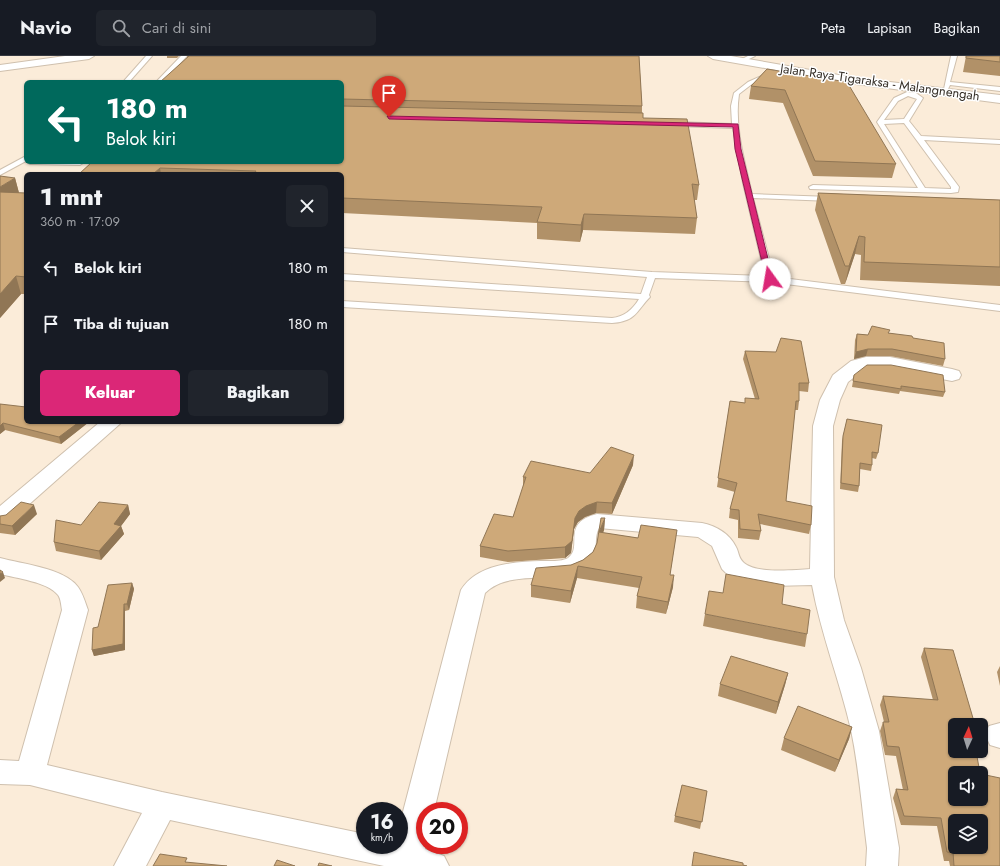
<!DOCTYPE html>
<html lang="id">
<meta charset="utf-8">
<style>
:root{--surface:#171b24;--page:#20242c;--text:#f1f3f6;--muted:#9ea1a6;--line:#363941;--accent:#db2777}
body{margin:0;font-family:Jost,sans-serif;background:var(--page);color:var(--text);height:100vh;display:flex;flex-direction:column;font-size:15px;white-space:nowrap}
*{box-sizing:border-box;margin:0}
p{font-size:13px;color:var(--muted)}
.icon{flex:none;width:22px;height:22px;fill:none;stroke:currentColor;stroke-width:2;stroke-linecap:round;stroke-linejoin:round}
.map{position:relative;flex:1;overflow:hidden}
.panel{position:absolute;left:24px;top:116px;width:320px;height:252px;display:flex;flex-direction:column;background:var(--surface);border-radius:6px;box-shadow:0 1px 3px #0004}
.panel>*{flex:none}
.banner{position:absolute;left:24px;top:24px;width:320px;height:84px;border-radius:6px;box-shadow:0 1px 3px #0004;background:#00695c;color:#fff;overflow:hidden}
.needle{width:26px;rotate:4deg}
.tools{position:absolute;left:948px;top:662px;display:grid;gap:8px}
.tools a{display:grid;place-items:center;width:40px;height:40px;border-radius:6px;background:var(--surface);box-shadow:0 1px 3px #0004;font-size:20px}
.speed{position:absolute;left:356px;top:746px;display:flex;gap:8px;font-size:20px;font-weight:700;text-align:center}
.speed>*{display:grid;place-content:center;width:52px;height:52px;border-radius:50%;background:var(--surface);box-shadow:0 1px 3px #0004;line-height:1}
.speed small{font-size:10px;font-weight:400}
.speed .limit{border:6px solid #d22;background:#fff;color:#111}
.pin{position:absolute;display:grid;place-items:center;width:34px;height:34px;color:#fff;margin:-41px -17px;border-radius:50% 50% 50% 0;rotate:-45deg;box-shadow:0 0 4px #0007}
.pin .icon{rotate:45deg}
.me{position:absolute;width:44px;margin:-22px;rotate:347deg;stroke-linejoin:round;filter:drop-shadow(0 0 3px #0008)}
.turn{display:flex;align-items:center;gap:14px;height:84px;padding:0 16px;font-size:18px}
.turn .icon{width:52px;height:52px;stroke-width:2.5}
.turn b{display:block;font-size:28px;line-height:34px}
.round{display:grid;place-items:center;flex:none;width:42px;height:42px;border-radius:6px;background:var(--page)}
.headline{display:flex;align-items:center;justify-content:space-between;height:68px;padding:0 16px}
h1{font-size:24px;font-weight:800;line-height:30px}
.cta{display:flex;gap:8px;margin-top:auto;padding:8px 16px}
.cta a{flex:1;height:46px;border-radius:6px;background:var(--accent);color:#fff;font-size:16px;font-weight:800;line-height:46px;text-align:center}
.cta a+a{background:var(--page);color:var(--text)}
ul{padding:0;list-style:none}
li{display:flex;align-items:center;gap:12px;height:56px;padding:0 16px}
li div{flex:1}
li b{display:block;font-size:15px}
li em{font-style:normal}
header{display:flex;align-items:center;gap:24px;box-sizing:border-box;height:56px;padding:0 20px;background:var(--surface);border-bottom:1px solid var(--line)}
header strong{font-size:19px}
nav{display:flex;gap:22px;margin-inline-start:auto;font-size:14px}
.search{width:280px;height:36px;background:var(--page);display:flex;align-items:center;gap:10px;box-sizing:border-box;padding:0 14px;border-radius:6px;color:var(--muted);font-size:15px}
.map>svg:first-child{display:block}
</style>
<header>
<strong>Navio</strong>
<div class="search"><svg class="icon" aria-label="search" viewBox="0 0 24 24"><circle cx="10" cy="10" r="6"/><path d="M15 15l6 6"/></svg>Cari di sini</div>
<nav><a>Peta</a><a>Lapisan</a><a>Bagikan</a></nav>
</header>
<div class="map">
<svg width="1000" height="810" viewBox="0 0 1000 810">
<rect width="100%" height="100%" fill="#fbecd9"/>
<g fill="none" stroke-linecap="round" stroke-linejoin="round">
<g stroke="#cfc0ae" stroke-width="2">
<path id="lane" d="M146 0H152L129 26H123Z
M181 0H187L162 26H156Z
M748 0H755L743 6 738 5Z
M951 0H957L950 26 1000 31V35L950 29 948 33H944Z
M779 12 784 13 752 28 739 38C734 71 745 106 752 138L831 141 835 143 831 145 753 142 774 221 1000 249V255L770 226 655 222 649 239 650 241C636 255 637 265 612 267L342 251V245L612 262C624 261 633 253 639 243L342 224V218L641 238 647 221 342 196V192L652 216 765 220 743 127 733 72 675 70 672 68 675 66 732 68 731 50 734 37 748 26Z
M907 36 916 37 923 42 909 65 921 80 1000 84V88L924 84 959 131 958 136 951 137 810 133 809 131 813 129 918 132 877 66 894 42ZM908 40 917 43 904 63 884 64 898 45ZM904 67 951 131V133L925 132 884 68Z
M26 100V105L0 119V114Z
M27 106H83V107L80 109 30 108Z"/>
</g>
<g stroke="#cfc0ae" stroke-width="2">
<path id="street" d="M866 301H890L952 313 959 315 961 319 959 323 952 325 890 313H865L848 326 840 344 833 370 834 521 844 564 861 612 879 675 899 792 898 810H866L867 792C862 753 859 712 851 674 840 625 821 579 812 529L772 530 738 524 728 519 722 513 712 490 698 481 599 472C593 483 599 496 591 507 571 534 513 509 485 537L434 755H425V793L444 800 449 810H384L170 764 146 810H114L142 757 30 729 0 728V704L19 705 62 554C61 549 61 543 58 539 48 526 16 522 0 518V502C22 508 64 512 78 531 83 538 85 546 88 554L47 709 162 736 365 778V789H399V771L461 534C477 508 513 506 541 505 549 505 561 506 568 502 584 491 560 467 597 458L702 467C716 470 729 477 736 491 739 496 738 502 744 507 757 518 794 514 810 513L813 370 820 344 833 319 851 305Z
M100 366H122L8 467 0 469V450Z
M1000 667V692L990 689 985 678 989 670Z"/>
</g>
<g stroke="#cfc0ae" stroke-width="2">
<path id="primary" d="M65 0H94L89 3 0 15V9Z
M708 0H731L856 22 1000 39V47L856 28 713 3Z"/>
</g>
<use href="#lane" fill="#fff" fill-rule="evenodd"/>
<use href="#street" fill="#fff" fill-rule="evenodd"/>
<use href="#primary" fill="#fff" fill-rule="evenodd"/>
</g>
<path fill="#b19168" d="M167 0H179L177 2H167Z
M187 0H639L642 50V57L643 62 699 129 697 144H694L697 162 695 178 583 174 580 186 537 183V167L342 157V118H79L92 106H342V26L187 2Z
M966 0H1000V20L963 16Z
M767 13 896 108 892 122 813 120 783 47 749 43 751 30Z
M15 122 19 137H26V238H21L0 262Z
M818 137 1000 144V230L860 224 861 199 855 198 845 228H841L815 154Z
M889 277 913 282 945 303 943 310 890 300H866L854 303 855 284 857 278 868 279Z
M745 295 809 327 808 336 799 335V345L798 354H795L786 445 811 469 809 478 760 468 761 475 759 484 738 482V464L729 462 730 453 735 436 717 431 730 345 745 347 755 343 743 303Z
M854 319 945 336 943 341 900 335 899 338 852 331Z
M0 348 89 366 61 388 5 374 0 378Z
M847 363 878 397 876 403 872 402V409L871 415 860 413 859 430 858 436 840 433 842 385Z
M633 409 612 458 596 457 585 461 578 466 574 473 571 497 565 502 508 506 480 501V490L513 461 523 432V421L590 417Z
M128 449 130 458 121 470 124 478 101 504 56 495 54 486Z
M37 458 15 479 0 477V460Z
M605 462 604 474 603 477 638 482 675 486 670 519 673 531 666 558 636 552 637 540 639 532 577 522 570 547 531 541V529L571 509 583 504 593 496 597 487Z
M132 527 134 533 129 554 125 555V594L94 600 92 594 98 571Z
M705 558 807 578 805 591 703 570Z
M924 592 955 669 980 717 1000 810H950L949 805H944L937 770 901 769 893 742 896 733 903 734 896 700 885 699 880 675 883 666H884L880 649 883 640 933 644 921 601Z
M1000 610V630L997 616Z
M788 617 785 629 776 658 718 640 720 628Z
M852 671 849 683 835 716 781 694 784 682Z
M707 735 700 773 674 766 675 760Z"/>
<path fill="#907655" d="M160 112 161 118H153Z
M15 122 19 137 0 150V131Z
M584 158 583 174 580 186 581 169Z
M859 180 855 198 845 228 849 210Z
M16 220 21 238 0 262V238Z
M868 293 866 300 854 303 856 296Z
M79 366H89L61 388 59 381Z
M3 367 5 374 0 378V370Z
M634 399 633 409 612 458V447Z
M597 446 596 457 585 461 578 466 574 473 571 497 565 502V491L575 462 579 455 586 450Z
M34 449 37 458 15 479 12 470Z
M128 449 130 458 121 470 124 478 101 504 99 495 114 468Z
M605 462 604 474 598 488 599 476Z
M578 510 577 522 570 547 571 535Z
M3 516 5 522 0 526V518Z
M674 519 673 531 666 558 668 546Z
M132 527 134 533 129 554 127 548Z
M124 548 125 555V594L94 600 92 594Z
M788 617 785 629 776 658 778 646Z
M852 671 849 683 835 716 839 704Z"/>
<path fill="#cea979" stroke="#907655" fill-rule="evenodd" d="M189 0H639L642 50 342 43V26H160Z
M966 0H1000V6L966 2Z
M767 13 847 26 896 108 815 105 785 34 751 30Z
M342 50 643 57V62L687 63 699 129 692 128 697 162 584 158 581 169 537 166 542 151 342 142V118H254L256 115 160 112 153 118H79L92 106H342Z
M0 120 15 122 0 131Z
M0 136 26 137V221L16 220 0 238Z
M818 137 1000 144V211L864 206 865 181 859 180 849 210H845Z
M872 270 890 274 888 277 912 280 913 282 944 287 945 303 892 293H868L856 296 857 278 868 279Z
M781 282 801 285 809 327H799V345H796L786 445 812 450 811 469 758 458 761 475 740 473 739 454 730 453 737 427 718 422 730 345 745 347V342L759 343 745 295 776 296Z
M867 309H891L943 319 945 336 901 330V333L853 325 854 319Z
M0 348 26 351V366H79L59 381 3 367 0 370Z
M847 363 882 369 878 397 872 396V409L860 407 859 430 841 427 843 380Z
M611 391 634 399 612 447 597 446 586 450 579 455 575 462 572 485 565 491 508 495 480 490 494 458 513 461 526 421H523L531 405 590 417Z
M21 446 34 449 12 470 0 468V460L6 459Z
M99 446 128 449 114 468 121 470 99 495 54 486 56 464 81 469Z
M601 462H605L599 476 638 482 641 469 677 474 670 519H674L668 546 637 540 642 521 578 510 571 535 531 529 536 512 571 509 583 504 593 496 597 487Z
M0 514 3 516 0 518Z
M726 518 784 529 782 548 810 554 807 578 705 558 709 535 723 537Z
M132 527 127 548H124L123 588 92 594 93 572 98 571 108 529Z
M924 592 953 594 975 669H955V695H976L980 717H955V743H981V718L1000 722V810H954L953 796H947L941 762 904 760 896 733 908 734 899 691 887 690 883 666H889L883 640 938 644ZM955 765H981V791H955Z
M731 600 788 617 778 646 720 628Z
M798 650 852 671 839 704 784 682Z
M682 729 707 735 702 766 675 760Z
M694 796 743 807V809L747 810H692Z
M160 798 187 802 185 806 227 810H153Z
M277 804 295 810H274Z
M319 807 332 810H318Z"/>
<path fill="#db2777" stroke="#8e194d" d="M387 60 738 68 741 93 773 223 770 225 766 223 735 93 733 71 389 63Z"/>
<g text-anchor="middle" dominant-baseline="central" stroke-width="3" stroke-linejoin="round" paint-order="stroke">
<g font-size="13" fill="#352f28" stroke="#fff">
<text transform="translate(880 26) rotate(8)">Jalan Raya Tigaraksa - Malangnengah</text>
</g>
</g>
</svg>
<div class="tools">
<a><svg class="needle" viewBox="-14 -14 28 28"><path d="M0-13l5 13h-10z" fill="#e53935"/><path d="M0 13l5-13h-10z" fill="#9ea1a6"/></svg></a>
<a><svg class="icon" aria-label="sound" viewBox="0 0 24 24"><path d="M4 9h4l5-4v14l-5-4H4zM17 9q2 3 0 6"/></svg></a>
<a><svg class="icon" aria-label="layers" viewBox="0 0 24 24"><path d="M12 4l9 5-9 5-9-5zM3 14l9 5 9-5"/></svg></a>
</div>
<div class="speed"><div>16<small>km/h</small></div><div class="limit">20</div></div>
<div class="pin" style="left:389px;top:61px;background:#d93025"><svg class="icon" aria-label="arrive" viewBox="0 0 24 24"><path d="M6 21V4h12l-3 4 3 4H6"/></svg></div>
<svg class="me" style="left:770px;top:223px" viewBox="-20 -20 40 40"><circle r="19" fill="#fff"/><path d="M0-13L10 11 0 6-10 11z" fill="#db2777"/></svg>
<div class="banner">
<div class="turn"><svg class="icon" aria-label="left" viewBox="0 0 24 24"><path d="M17 20v-9H6M10 6l-5 5 5 5"/></svg><div><b>180 m</b>Belok kiri</div></div>
</div>
<section class="panel">
<div class="headline"><div><h1>1 mnt</h1><p>360 m · 17:09</p></div><a class="round"><svg class="icon" aria-label="close" viewBox="0 0 24 24"><path d="M6 6l12 12M18 6L6 18"/></svg></a></div>
<ul>
<li><svg class="icon" aria-label="left" viewBox="0 0 24 24"><path d="M17 20v-9H6M10 6l-5 5 5 5"/></svg><div><b>Belok kiri</b></div><em>180 m</em></li>
<li><svg class="icon" aria-label="arrive" viewBox="0 0 24 24"><path d="M6 21V4h12l-3 4 3 4H6"/></svg><div><b>Tiba di tujuan</b></div><em>180 m</em></li>
</ul>
<div class="cta"><a>Keluar</a><a>Bagikan</a></div>
</section>
</div>
